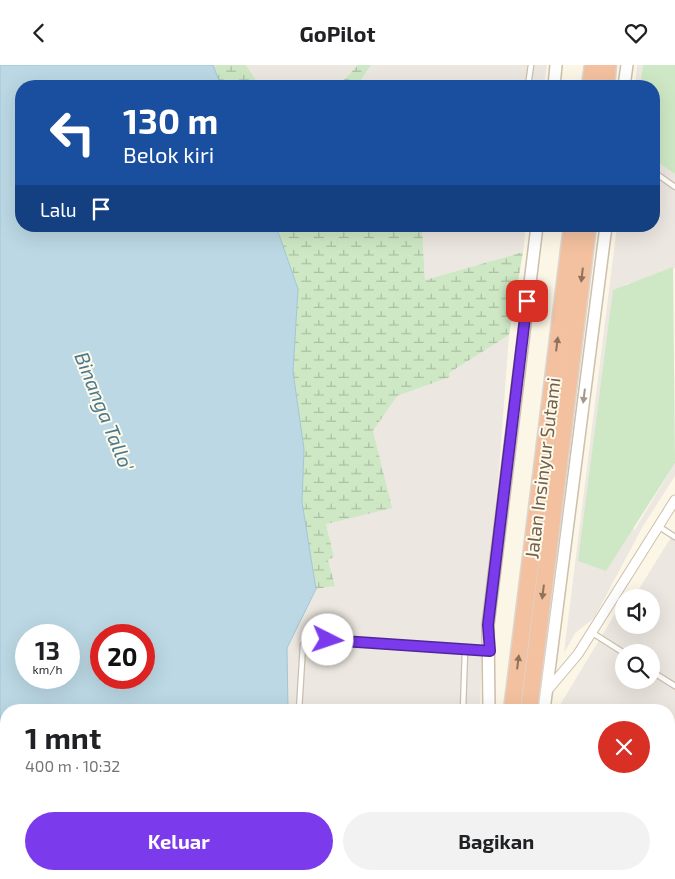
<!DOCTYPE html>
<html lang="id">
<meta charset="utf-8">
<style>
:root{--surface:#fff;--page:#f2f2f2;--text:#202124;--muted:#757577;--accent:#7c3aed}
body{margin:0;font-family:"Exo 2",sans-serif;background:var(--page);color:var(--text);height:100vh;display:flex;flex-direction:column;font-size:19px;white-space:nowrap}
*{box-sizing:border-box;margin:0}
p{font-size:16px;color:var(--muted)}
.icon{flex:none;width:28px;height:28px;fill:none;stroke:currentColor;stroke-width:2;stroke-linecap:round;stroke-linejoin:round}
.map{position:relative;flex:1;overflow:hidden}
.drawer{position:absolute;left:0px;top:639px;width:675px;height:176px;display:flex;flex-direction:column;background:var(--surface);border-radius:20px 20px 0 0;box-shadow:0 5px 20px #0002}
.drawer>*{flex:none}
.top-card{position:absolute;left:15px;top:15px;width:645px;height:152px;border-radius:20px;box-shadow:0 5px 20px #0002;background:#1a4fa0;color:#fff;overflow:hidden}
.buttons{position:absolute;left:615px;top:524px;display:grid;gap:10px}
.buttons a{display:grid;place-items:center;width:45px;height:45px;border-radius:50%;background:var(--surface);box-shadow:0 5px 20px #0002;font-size:25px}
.speed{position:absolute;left:15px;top:559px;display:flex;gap:10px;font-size:25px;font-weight:700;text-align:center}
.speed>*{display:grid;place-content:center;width:65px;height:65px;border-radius:50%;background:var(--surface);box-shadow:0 5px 20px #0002;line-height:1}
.speed small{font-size:12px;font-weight:400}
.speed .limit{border:8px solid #d22;background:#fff;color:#111}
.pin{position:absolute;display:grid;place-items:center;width:42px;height:42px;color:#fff;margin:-21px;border-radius:10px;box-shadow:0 2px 8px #0006}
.me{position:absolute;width:55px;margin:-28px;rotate:94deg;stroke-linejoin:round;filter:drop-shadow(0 0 4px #0008)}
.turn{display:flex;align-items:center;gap:18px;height:105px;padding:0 25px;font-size:22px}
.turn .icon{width:65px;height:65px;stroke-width:2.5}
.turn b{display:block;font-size:35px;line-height:42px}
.then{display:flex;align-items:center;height:48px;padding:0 25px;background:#0003;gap:10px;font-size:19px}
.round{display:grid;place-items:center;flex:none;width:52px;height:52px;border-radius:26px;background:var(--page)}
.overview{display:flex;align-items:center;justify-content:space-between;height:85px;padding:0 25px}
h1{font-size:30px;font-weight:700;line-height:38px}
.cta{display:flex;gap:10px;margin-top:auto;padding:10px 25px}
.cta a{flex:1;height:58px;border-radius:30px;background:var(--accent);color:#fff;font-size:20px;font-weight:700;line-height:58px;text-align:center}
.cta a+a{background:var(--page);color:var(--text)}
header{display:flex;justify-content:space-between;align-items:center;height:65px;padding:0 25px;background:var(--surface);font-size:22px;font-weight:700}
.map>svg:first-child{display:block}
</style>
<header><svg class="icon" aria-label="back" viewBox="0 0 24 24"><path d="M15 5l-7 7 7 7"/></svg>GoPilot<svg class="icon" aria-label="heart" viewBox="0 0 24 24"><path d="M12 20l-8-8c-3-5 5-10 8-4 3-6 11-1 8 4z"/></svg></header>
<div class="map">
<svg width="675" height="814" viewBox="0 0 675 814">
<defs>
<pattern id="wetland-marsh" width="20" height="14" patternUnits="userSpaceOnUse" patternTransform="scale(1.25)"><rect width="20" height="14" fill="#cee8c5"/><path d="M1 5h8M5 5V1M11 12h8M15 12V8" fill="none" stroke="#acbfa2"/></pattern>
</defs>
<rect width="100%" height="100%" fill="#fbf6e6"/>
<path fill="#ece7e0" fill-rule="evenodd" d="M246 0H358L338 21H260Z
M371 0H547L544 21H357Z
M637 0H643L640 21H635Z
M654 95 675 109V203L635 218 625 219 634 466 675 398V411L643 461 594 553 575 568 564 588 617 161H654Z
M422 161H526L523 187 425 215Z
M509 270 499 405 482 567 480 645H288L287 583 316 524 334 521 328 495 334 492 326 459 373 366 397 331 450 312 449 308Z
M675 466V814H565V809H669V645H557L618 544 624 547V560H651V532H634ZM624 588H651V615H624Z"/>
<path fill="#cee8c5" d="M643 0H675V109L654 95V21H640Z
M673 202 675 398 606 506 578 496 613 225Z"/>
<path fill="url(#wetland-marsh)" d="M213 0H246L260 21H221Z
M358 0H371L357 21H338Z
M276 161H422L425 215 523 187 509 270 449 308 450 312 397 331 373 366 392 443 326 459 334 492 328 495 335 521 316 524 302 437 304 384 293 307 298 224Z
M243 809H441L438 814H230L232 811H242Z"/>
<path fill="#bbd8e4" stroke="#a2c6d6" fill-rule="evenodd" d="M0 0H213L221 21H21V161H276L298 224 293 307 304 384 302 437 316 524 287 583 288 645H6V809H243L242 811H232L230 814H0ZM26 570H69V612H26ZM101 570H144V612H101Z"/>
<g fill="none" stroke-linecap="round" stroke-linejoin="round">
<g stroke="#cdbfac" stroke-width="7">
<path id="service" d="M528 21 531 0
M654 107 675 122
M658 461 675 472
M591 567 624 588
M651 606 675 621
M299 645 303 580 309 574 489 586
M463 645 465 586
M669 738 675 741
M534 814 536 809
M556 814V809"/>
</g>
<g stroke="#cdbfac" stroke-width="11">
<path id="minor" d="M546 627 578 589 675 435
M458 814 461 809"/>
</g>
<g stroke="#cdbfac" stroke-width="14">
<path id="tertiary" d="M554 21 556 0
M624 21 627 0
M489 645 488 560 537 161
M544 645 606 161"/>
</g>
<g stroke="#dbd6d0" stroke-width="19">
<path id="motorway" d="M590 21 593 0
M606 21 608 0
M512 645 572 161
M529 645 588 161
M491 814 492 809
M508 814V809
M523 814 524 809"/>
</g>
<use href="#service" stroke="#fff" stroke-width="4.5"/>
<use href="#minor" stroke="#fff" stroke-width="9"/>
<use href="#tertiary" stroke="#fff" stroke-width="11"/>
<use href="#motorway" stroke="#f3c19f" stroke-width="16"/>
</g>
<defs><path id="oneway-solid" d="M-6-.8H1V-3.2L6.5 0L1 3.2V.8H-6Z" transform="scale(1.25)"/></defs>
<g fill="#8d735d">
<use href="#oneway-solid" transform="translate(582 210) rotate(97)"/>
<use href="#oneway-solid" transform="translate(557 279) rotate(-83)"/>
<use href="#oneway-solid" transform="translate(543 527) rotate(97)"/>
<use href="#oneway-solid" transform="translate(518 597) rotate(-83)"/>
</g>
<use fill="#a4988b" href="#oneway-solid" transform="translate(584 331) rotate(97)"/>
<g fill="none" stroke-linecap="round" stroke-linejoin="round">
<g stroke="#51269a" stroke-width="12">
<path id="route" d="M328 575 490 586 488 560 527 236"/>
</g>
<use href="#route" stroke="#7c3aed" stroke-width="9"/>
</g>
<g text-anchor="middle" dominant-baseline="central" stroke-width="4" stroke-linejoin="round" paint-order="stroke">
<g font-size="19" fill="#73604c" stroke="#fefaec">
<text transform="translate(542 403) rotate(-83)">Jalan Insinyur Sutami</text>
</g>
<g font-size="20" font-style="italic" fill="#4a788d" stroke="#fefaec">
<text transform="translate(105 346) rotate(68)">Binanga Tallo'</text>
</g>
</g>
</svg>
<div class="buttons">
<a><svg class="icon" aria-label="sound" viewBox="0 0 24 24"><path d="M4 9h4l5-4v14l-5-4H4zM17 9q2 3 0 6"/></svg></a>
<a><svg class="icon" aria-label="search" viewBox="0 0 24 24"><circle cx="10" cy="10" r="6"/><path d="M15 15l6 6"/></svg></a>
</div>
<div class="speed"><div>13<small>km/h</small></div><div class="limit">20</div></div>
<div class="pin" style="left:527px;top:236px;background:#d93025"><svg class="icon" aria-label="arrive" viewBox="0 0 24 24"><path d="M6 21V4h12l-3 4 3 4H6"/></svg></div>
<svg class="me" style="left:328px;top:575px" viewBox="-20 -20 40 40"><circle r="19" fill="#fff"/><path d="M0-13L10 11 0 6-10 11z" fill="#7c3aed"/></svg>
<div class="top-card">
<div class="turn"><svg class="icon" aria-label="left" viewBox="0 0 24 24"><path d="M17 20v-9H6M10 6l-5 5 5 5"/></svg><div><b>130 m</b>Belok kiri</div></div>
<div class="then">Lalu<svg class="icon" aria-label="arrive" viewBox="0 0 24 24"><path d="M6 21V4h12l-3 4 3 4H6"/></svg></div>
</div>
<section class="drawer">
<div class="overview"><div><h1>1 mnt</h1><p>400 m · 10:32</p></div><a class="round" style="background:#d93025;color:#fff"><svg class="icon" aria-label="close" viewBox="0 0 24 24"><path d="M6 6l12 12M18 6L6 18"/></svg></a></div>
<div class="cta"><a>Keluar</a><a>Bagikan</a></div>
</section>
</div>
